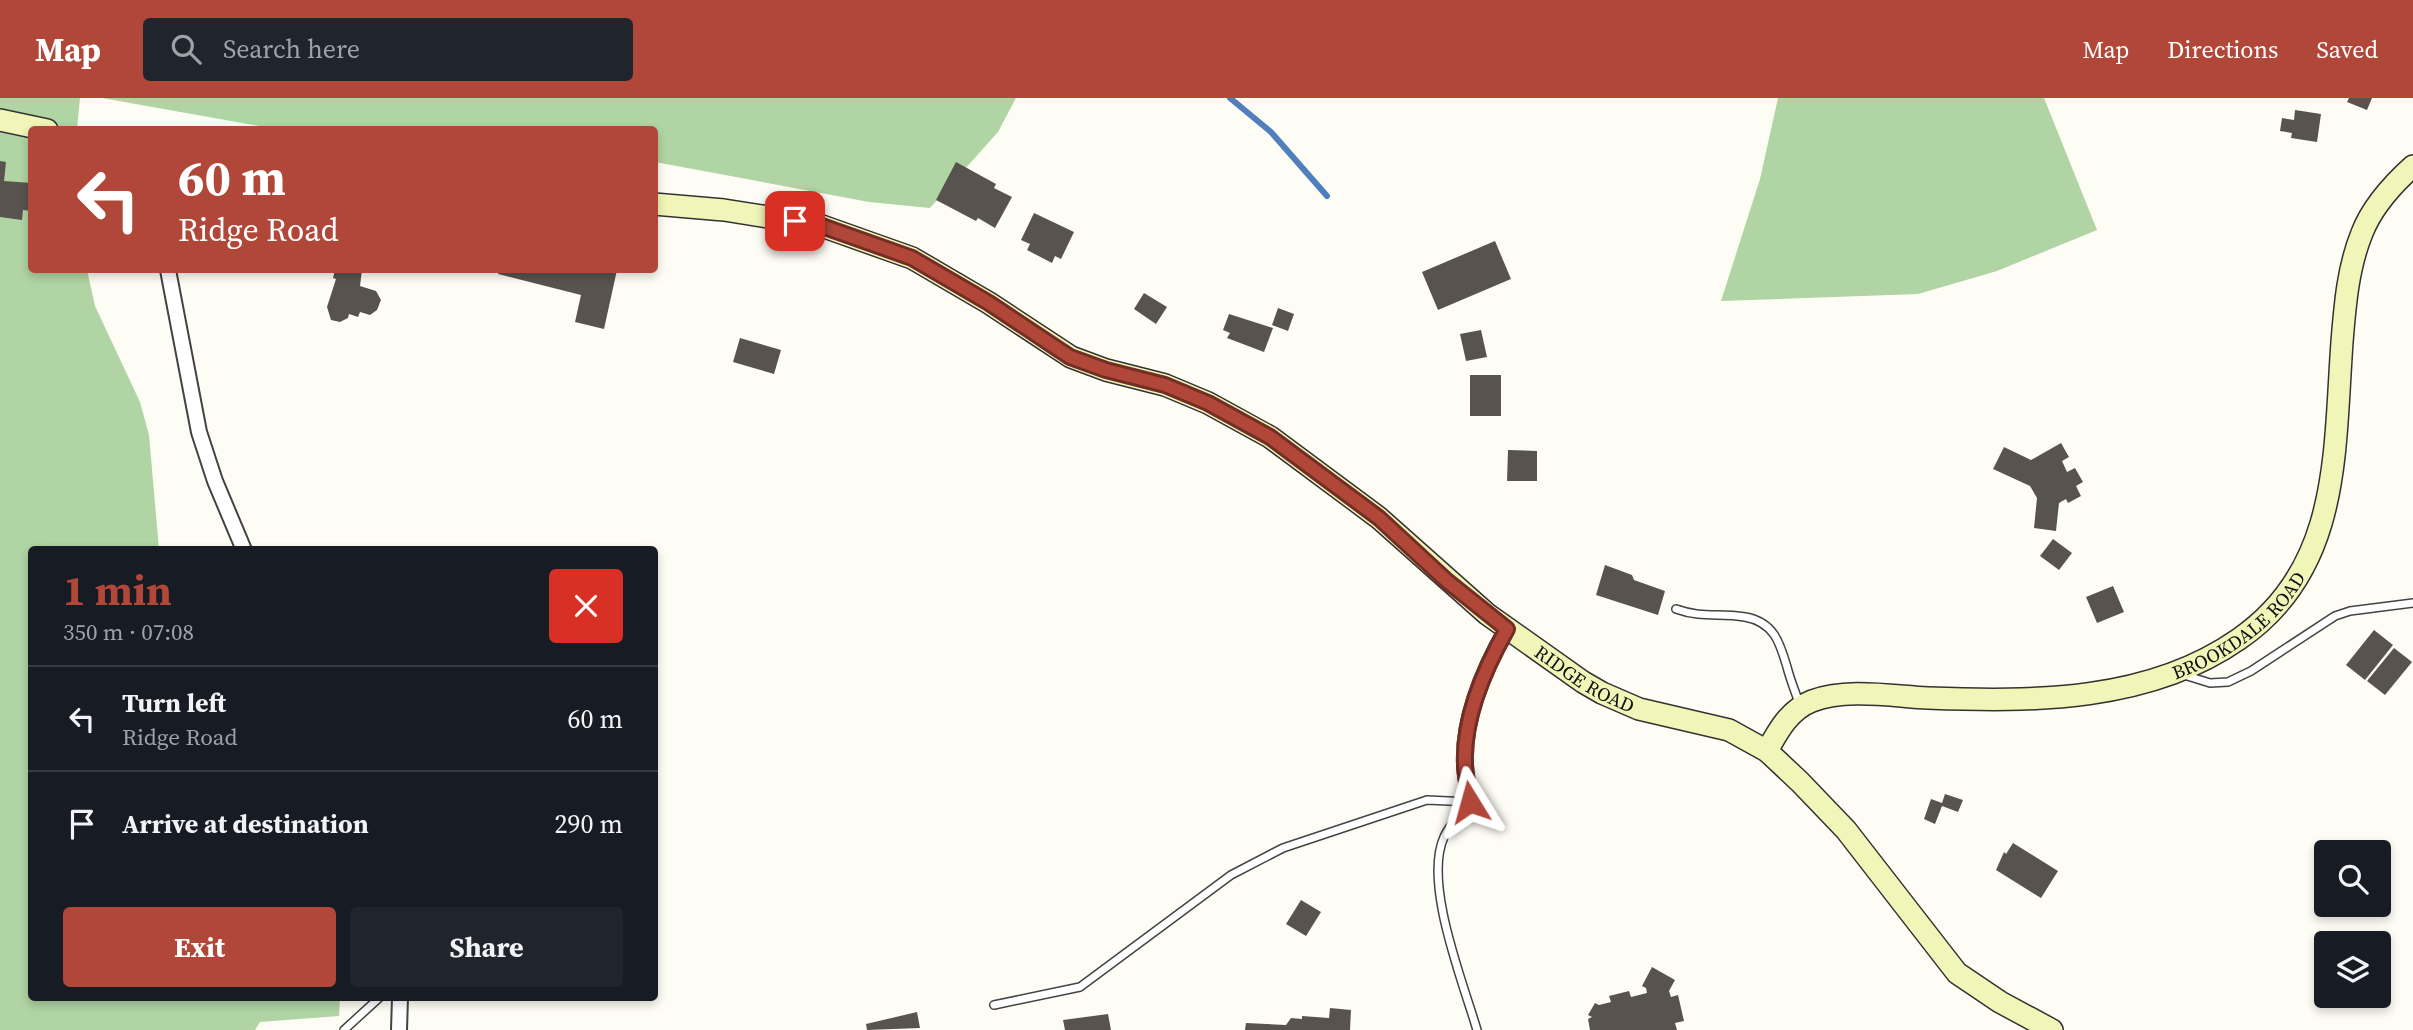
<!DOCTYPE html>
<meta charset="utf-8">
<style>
:root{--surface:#171b24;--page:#20242c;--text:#f1f3f6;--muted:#9ea1a6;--line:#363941;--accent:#b04739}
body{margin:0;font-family:"Source Serif 4",serif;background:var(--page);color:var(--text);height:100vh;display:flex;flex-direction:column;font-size:26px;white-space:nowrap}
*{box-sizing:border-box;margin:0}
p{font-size:23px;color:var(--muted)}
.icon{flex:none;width:38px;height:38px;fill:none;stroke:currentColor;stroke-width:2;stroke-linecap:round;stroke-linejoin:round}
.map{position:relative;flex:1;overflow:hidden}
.details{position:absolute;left:28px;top:448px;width:630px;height:455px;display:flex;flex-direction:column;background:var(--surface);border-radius:7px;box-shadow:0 4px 10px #0003}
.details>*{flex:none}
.hud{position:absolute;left:28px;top:28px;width:630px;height:147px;border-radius:7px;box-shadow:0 4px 10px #0003;background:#b04739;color:#fff;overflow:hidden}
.controls{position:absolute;left:2314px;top:742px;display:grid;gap:14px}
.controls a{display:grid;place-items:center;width:77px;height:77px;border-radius:7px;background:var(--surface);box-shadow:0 4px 10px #0003;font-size:35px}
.pin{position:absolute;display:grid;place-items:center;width:60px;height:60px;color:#fff;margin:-30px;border-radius:14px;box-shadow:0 4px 10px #0006}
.me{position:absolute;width:77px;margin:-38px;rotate:352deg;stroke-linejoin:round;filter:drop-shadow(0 0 5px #0008)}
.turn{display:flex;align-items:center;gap:24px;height:147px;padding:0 35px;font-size:32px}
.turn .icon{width:91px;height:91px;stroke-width:2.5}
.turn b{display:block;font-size:49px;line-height:60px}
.round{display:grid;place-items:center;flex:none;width:74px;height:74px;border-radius:7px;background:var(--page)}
.summary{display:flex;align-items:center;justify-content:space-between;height:119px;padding:0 35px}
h1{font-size:42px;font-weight:700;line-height:52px;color:var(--accent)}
.primary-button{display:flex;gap:14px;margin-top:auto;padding:14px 35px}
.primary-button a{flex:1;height:80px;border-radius:7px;background:var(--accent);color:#fff;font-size:28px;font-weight:700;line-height:80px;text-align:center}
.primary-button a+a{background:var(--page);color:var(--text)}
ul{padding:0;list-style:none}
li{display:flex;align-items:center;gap:21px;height:105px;padding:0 35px;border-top:2px solid var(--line)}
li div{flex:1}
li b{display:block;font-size:26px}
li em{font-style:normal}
header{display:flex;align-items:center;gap:42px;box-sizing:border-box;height:98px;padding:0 35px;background:var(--accent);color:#fff}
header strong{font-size:33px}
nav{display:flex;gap:38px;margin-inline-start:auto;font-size:24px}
.search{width:490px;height:63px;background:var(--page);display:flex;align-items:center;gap:18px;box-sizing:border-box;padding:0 24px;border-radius:7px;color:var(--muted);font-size:26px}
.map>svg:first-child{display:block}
</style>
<header>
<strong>Map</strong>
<div class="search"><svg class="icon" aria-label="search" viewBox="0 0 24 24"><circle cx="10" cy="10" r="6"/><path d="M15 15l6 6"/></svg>Search here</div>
<nav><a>Map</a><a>Directions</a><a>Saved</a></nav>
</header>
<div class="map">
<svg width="2413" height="932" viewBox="0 0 2413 932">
<rect width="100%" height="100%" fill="#fefdf5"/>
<path fill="#b0d4a3" d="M0 0H80L77 31 32 32V172H87L95 208 140 304 149 337 159 451 32 452V900H340L339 918 260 924 255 932H0Z
M102 0H1016L998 34 930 110 869 104 655 64 654 32 276 31Z
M1778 0H2044L2097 132 1997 173 1918 196 1721 203 1760 81Z"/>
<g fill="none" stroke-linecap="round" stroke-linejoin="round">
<path stroke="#4f7fbd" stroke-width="6" d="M1230 0 1271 34 1327 98"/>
</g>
<path fill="#58534e" d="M2349 0H2372L2367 12 2347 4Z
M2295 12 2321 16 2317 44 2291 40 2292 35 2280 33 2282 20 2294 22Z
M0 63 6 64 4 83 32 85V113L23 112 22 122 0 119Z
M956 64 996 86 994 90 1012 99 995 130 978 120 976 123 936 102Z
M1034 115 1074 134 1061 161 1055 158 1052 165 1027 152 1030 146 1021 142Z
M1495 143 1511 181 1438 212 1422 174Z
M335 172H362L360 188 376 193 381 202 377 212 370 217 360 214 358 219 349 216 348 220 340 224 331 222 327 209 336 181 333 180Z
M500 172H617L604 231 575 224 581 197 498 176Z
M1144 195 1167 209 1156 226 1134 211Z
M1278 210 1294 216 1288 233 1272 227Z
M1229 216 1273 230 1264 254 1227 240 1230 235 1223 232Z
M1481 232 1487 259 1466 263 1460 236Z
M740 240 781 252 774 276 733 264Z
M1470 277H1501V318H1470Z
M2061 345 2069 359 2062 363 2067 374 2075 370 2083 384 2076 388 2081 398 2068 405 2066 401 2059 405 2056 433 2034 430 2037 400 2030 388 1993 371 2004 349 2031 362Z
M1508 352 1537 353V383H1507Z
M2053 441 2072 455 2059 472 2040 458Z
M1605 467 1632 477 1634 482 1665 493 1658 517 1596 497Z
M2113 488 2124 514 2097 525 2086 499Z
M2374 532 2393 547 2365 582 2346 567Z
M2394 550 2412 564 2385 597 2367 583Z
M1945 696 1963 702 1958 714 1942 708 1935 726 1924 721 1931 701 1942 705Z
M2013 745 2058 773 2041 800 1996 772 2004 754 2006 756Z
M1301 802 1321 814 1306 838 1286 826Z
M1652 869 1675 882 1669 893 1671 899 1678 897 1684 923 1675 925 1677 932H1590L1588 921 1592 919 1588 917 1595 905 1599 907 1611 904 1609 898 1629 893 1631 899 1647 895 1646 890 1642 888Z
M1330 910 1351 912 1350 932H1245L1246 925 1286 927 1291 920 1302 921V918L1329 920Z
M917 914 920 930 867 932 866 926Z
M1108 916 1111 932H1065L1063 922Z"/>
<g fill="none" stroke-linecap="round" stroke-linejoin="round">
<g stroke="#434343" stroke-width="10">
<path id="lane" d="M1676 511C1704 521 1719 514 1745 519 1774 524 1780 545 1787 569 1790 581 1795 593 1799 605
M2181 576 2210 585 2228 584 2251 573 2335 518 2350 513 2413 505
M1470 704C1462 715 1449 727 1444 739 1423 785 1463 884 1477 932
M994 907 1080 889 1231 777 1283 750 1427 702 1470 704
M344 932 379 900"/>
</g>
<g stroke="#434343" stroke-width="18">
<path id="street" d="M168 172 199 334 215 383 244 452
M1470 704C1469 691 1465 678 1465 666 1463 619 1484 571 1507 531
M399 932 400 900"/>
</g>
<g stroke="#323232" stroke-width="24">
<g id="secondary">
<path d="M0 22 47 32"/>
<path id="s1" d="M654 106 724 112 819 127 912 160 989 205 1071 259 1106 272 1165 287 1208 305 1270 339 1379 420 1487 516 1583 584 1602 595 1639 611 1729 632 1767 653 1800 684 1846 732 1957 875 2000 904 2052 932"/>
<path id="s2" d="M1767 653C1778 633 1789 612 1812 603 1846 590 1891 598 1928 600 2033 604 2149 604 2239 541 2341 471 2334 354 2342 244 2345 207 2348 169 2362 135 2372 109 2393 86 2413 68"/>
</g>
</g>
<use href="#lane" stroke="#fff" stroke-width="7"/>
<use href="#street" stroke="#fff" stroke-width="14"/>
<use href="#secondary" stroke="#f2f5b8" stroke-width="21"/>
</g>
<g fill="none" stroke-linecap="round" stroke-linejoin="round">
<g stroke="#722e25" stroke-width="18">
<path id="route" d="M795 123 819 127 912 160 989 205 1070 259 1106 272 1165 287 1208 305 1270 339 1379 420 1447 483 1507 531C1485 570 1463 621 1465 666 1465 678 1469 691 1470 704"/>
</g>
<use href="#route" stroke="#b04739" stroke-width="12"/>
</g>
<g text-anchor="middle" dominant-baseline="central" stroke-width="7" stroke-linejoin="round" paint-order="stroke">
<g font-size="19" fill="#101010" stroke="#fff">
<text stroke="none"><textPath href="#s2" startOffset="516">BROOKDALE ROAD</textPath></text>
<text stroke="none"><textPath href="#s1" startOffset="1066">RIDGE ROAD</textPath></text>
</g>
</g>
</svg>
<div class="controls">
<a><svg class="icon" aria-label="search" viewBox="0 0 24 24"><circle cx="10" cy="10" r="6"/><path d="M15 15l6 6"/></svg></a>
<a><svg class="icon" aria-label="layers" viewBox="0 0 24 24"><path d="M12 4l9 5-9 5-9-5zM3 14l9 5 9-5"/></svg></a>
</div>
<div class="pin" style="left:795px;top:123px;background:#d93025"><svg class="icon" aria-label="arrive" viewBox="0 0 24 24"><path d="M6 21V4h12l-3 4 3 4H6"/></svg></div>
<svg class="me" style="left:1470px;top:704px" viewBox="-20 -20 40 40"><path d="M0-17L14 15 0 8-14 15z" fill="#b04739" stroke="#fff" stroke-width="4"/></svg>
<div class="hud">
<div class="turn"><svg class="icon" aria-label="left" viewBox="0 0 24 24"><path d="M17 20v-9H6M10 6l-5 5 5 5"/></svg><div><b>60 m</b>Ridge Road</div></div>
</div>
<section class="details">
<div class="summary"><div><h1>1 min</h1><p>350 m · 07:08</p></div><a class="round" style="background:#d93025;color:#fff"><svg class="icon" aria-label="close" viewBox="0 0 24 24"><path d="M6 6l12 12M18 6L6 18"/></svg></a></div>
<ul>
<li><svg class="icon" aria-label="left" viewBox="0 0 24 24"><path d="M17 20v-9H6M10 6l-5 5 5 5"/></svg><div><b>Turn left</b><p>Ridge Road</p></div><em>60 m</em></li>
<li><svg class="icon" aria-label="arrive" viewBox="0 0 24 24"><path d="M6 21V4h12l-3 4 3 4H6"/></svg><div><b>Arrive at destination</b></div><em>290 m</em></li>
</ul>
<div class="primary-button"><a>Exit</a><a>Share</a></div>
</section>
</div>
